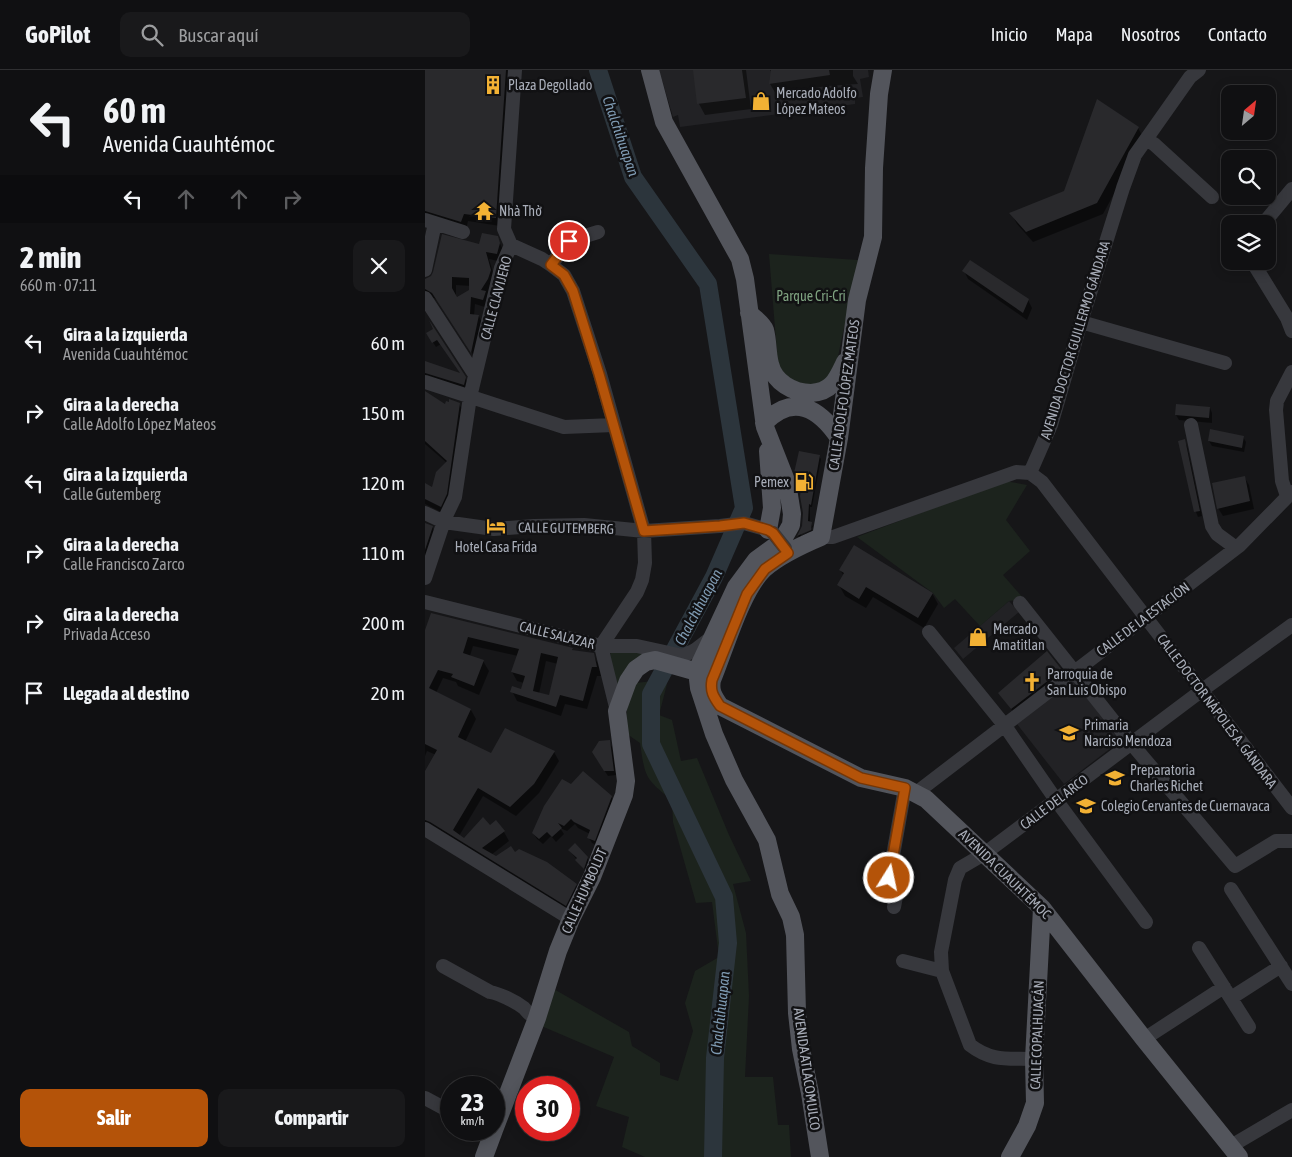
<!DOCTYPE html>
<html lang="es">
<meta charset="utf-8">
<style>
:root{--surface:#101012;--page:#19191b;--text:#f1f3f6;--muted:#9c9d9f;--line:#303032;--accent:#b45309}
body{margin:0;font-family:"Asap Condensed",sans-serif;background:var(--page);color:var(--text);height:100vh;display:flex;flex-direction:column;font-size:19px;white-space:nowrap}
*{box-sizing:border-box;margin:0}
p{font-size:16px;color:var(--muted)}
.icon{flex:none;width:28px;height:28px;fill:none;stroke:currentColor;stroke-width:2;stroke-linecap:round;stroke-linejoin:round}
.map{position:relative;flex:1;overflow:hidden}
.drawer{display:flex;flex-direction:column;background:var(--surface);width:425px}
.drawer>*{flex:none}
.guide{background:#101012;color:var(--text);overflow:hidden}
.needle{width:32px;rotate:29deg}
.buttons{position:absolute;left:796px;top:15px;display:grid;gap:10px}
.buttons a{display:grid;place-items:center;width:55px;height:55px;border-radius:10px;background:var(--surface);box-shadow:0 2px 12px #0003,0 0 0 1px var(--line);font-size:25px}
.speed{position:absolute;left:15px;top:1006px;display:flex;gap:10px;font-size:25px;font-weight:700;text-align:center}
.speed>*{display:grid;place-content:center;width:65px;height:65px;border-radius:50%;background:var(--surface);box-shadow:0 2px 12px #0003,0 0 0 1px var(--line);line-height:1}
.speed small{font-size:12px;font-weight:400}
.speed .limit{border:8px solid #d22;background:#fff;color:#111}
.pin{position:absolute;display:grid;place-items:center;width:42px;height:42px;color:#fff;margin:-21px;border:2px solid #fff;border-radius:50%;box-shadow:0 1px 5px #0007}
.me{position:absolute;width:55px;margin:-28px;rotate:10deg;stroke-linejoin:round;filter:drop-shadow(0 0 4px #0008)}
.turn{display:flex;align-items:center;gap:18px;height:105px;padding:0 20px;font-size:22px}
.turn .icon{width:65px;height:65px;stroke-width:2.5}
.turn b{display:block;font-size:35px;line-height:42px}
.lanes{display:flex;align-items:center;height:48px;padding:0 20px;background:#0003;justify-content:center;gap:25px;direction:ltr}
.lanes .off{opacity:.35}
.round{display:grid;place-items:center;flex:none;width:52px;height:52px;border-radius:10px;background:var(--page)}
.headline{display:flex;align-items:center;justify-content:space-between;height:85px;padding:0 20px}
h1{font-size:30px;font-weight:800;line-height:38px}
.primary-button{display:flex;gap:10px;margin-top:auto;padding:10px 20px}
.primary-button a{flex:1;height:58px;border-radius:10px;background:var(--accent);color:#fff;font-size:20px;font-weight:800;line-height:58px;text-align:center}
.primary-button a+a{background:var(--page);color:var(--text)}
ul{padding:0;list-style:none}
li{display:flex;align-items:center;gap:15px;height:70px;padding:0 20px}
li div{flex:1}
li b{display:block;font-size:19px}
li em{font-style:normal}
header{display:flex;align-items:center;gap:30px;box-sizing:border-box;height:70px;padding:0 25px;background:var(--surface);border-bottom:1px solid var(--line)}
header strong{font-size:24px}
nav{display:flex;gap:28px;margin-inline-start:auto;font-size:18px}
.search{width:350px;height:45px;background:var(--page);display:flex;align-items:center;gap:12px;box-sizing:border-box;padding:0 18px;border-radius:10px;color:var(--muted);font-size:19px}
main{display:flex;flex:1;min-height:0}
.map>svg:first-child{display:block}
</style>
<header>
<strong>GoPilot</strong>
<div class="search"><svg class="icon" aria-label="search" viewBox="0 0 24 24"><circle cx="10" cy="10" r="6"/><path d="M15 15l6 6"/></svg>Buscar aquí</div>
<nav><a>Inicio</a><a>Mapa</a><a>Nosotros</a><a>Contacto</a></nav>
</header>
<main>
<section class="drawer">
<div class="guide">
<div class="turn"><svg class="icon" aria-label="left" viewBox="0 0 24 24"><path d="M17 20v-9H6M10 6l-5 5 5 5"/></svg><div><b>60 m</b>Avenida Cuauhtémoc</div></div>
<div class="lanes"><svg class="icon" aria-label="left" viewBox="0 0 24 24"><path d="M17 20v-9H6M10 6l-5 5 5 5"/></svg><svg class="icon off" aria-label="ahead" viewBox="0 0 24 24"><path d="M12 20V5M6 11l6-6 6 6"/></svg><svg class="icon off" aria-label="ahead" viewBox="0 0 24 24"><path d="M12 20V5M6 11l6-6 6 6"/></svg><svg class="icon off" aria-label="right" viewBox="0 0 24 24"><path d="M7 20v-9h11M14 6l5 5-5 5"/></svg></div>
</div>
<div class="headline"><div><h1>2 min</h1><p>660 m · 07:11</p></div><a class="round"><svg class="icon" aria-label="close" viewBox="0 0 24 24"><path d="M6 6l12 12M18 6L6 18"/></svg></a></div>
<ul>
<li><svg class="icon" aria-label="left" viewBox="0 0 24 24"><path d="M17 20v-9H6M10 6l-5 5 5 5"/></svg><div><b>Gira a la izquierda</b><p>Avenida Cuauhtémoc</p></div><em>60 m</em></li>
<li><svg class="icon" aria-label="right" viewBox="0 0 24 24"><path d="M7 20v-9h11M14 6l5 5-5 5"/></svg><div><b>Gira a la derecha</b><p>Calle Adolfo López Mateos</p></div><em>150 m</em></li>
<li><svg class="icon" aria-label="left" viewBox="0 0 24 24"><path d="M17 20v-9H6M10 6l-5 5 5 5"/></svg><div><b>Gira a la izquierda</b><p>Calle Gutemberg</p></div><em>120 m</em></li>
<li><svg class="icon" aria-label="right" viewBox="0 0 24 24"><path d="M7 20v-9h11M14 6l5 5-5 5"/></svg><div><b>Gira a la derecha</b><p>Calle Francisco Zarco</p></div><em>110 m</em></li>
<li><svg class="icon" aria-label="right" viewBox="0 0 24 24"><path d="M7 20v-9h11M14 6l5 5-5 5"/></svg><div><b>Gira a la derecha</b><p>Privada Acceso</p></div><em>200 m</em></li>
<li><svg class="icon" aria-label="arrive" viewBox="0 0 24 24"><path d="M6 21V4h12l-3 4 3 4H6"/></svg><div><b>Llegada al destino</b></div><em>20 m</em></li>
</ul>
<div class="primary-button"><a>Salir</a><a>Compartir</a></div>
</section>
<div class="map">
<svg width="867" height="1087" viewBox="0 0 867 1087">
<rect width="100%" height="100%" fill="#161618"/>
<path fill="#222225" d="M234 0H443L444 7 435 9 438 27 430 28V34L255 57 253 45 248 47Z
M584 531 594 542 538 589 529 578Z
M649 611 695 671 639 714 592 654Z"/>
<path fill="#1c231d" d="M344 184 433 190 410 301C393 323 367 317 353 295Z
M580 411 602 415 581 450 605 481 578 505 599 529 584 531 555 556 530 529 519 538 508 523 432 467Z
M188 581 222 583 191 619 185 584Z
M229 611 242 614 234 645 247 650 256 691 272 688 304 765 326 811 308 814 321 863 324 926 320 1007H348L353 1055H364L366 1087H220L197 1077 204 1047 171 1036 189 987 114 955 127 918 204 962 207 976 235 993V1005L253 1011 268 961 260 933 270 901 294 887 287 832 271 833 248 752 247 730C220 709 220 707 215 673L202 664C201 644 201 631 210 613Z"/>
<path fill="#0007" fill-rule="evenodd" d="M0 0H88L75 156 43 151 41 160 0 152Z
M269 0H321L326 39 280 45 274 34Z
M345 0H428V6L433 14 402 16 351 24 345 14 347 3Z
M713 58 719 69 678 144 608 172 592 154 586 143 640 122Z
M72 167 79 182 77 192 64 189 70 209 62 226 65 231 63 238 50 234 49 246H54L58 255 51 289 14 232 9 228 4 227 0 230V210L4 209 55 176ZM31 215 46 216 45 221 32 229 31 227Z
M539 201 603 230 607 238 602 250 543 209Z
M9 260 43 313 41 319 0 308V292L37 305 16 274 11 277 5 268Z
M0 322 21 335 34 334 39 342 20 444 0 434V414L8 419 22 393 0 374Z
M785 338 787 343V353L754 350 751 345Z
M818 367 821 372 819 382 787 376 784 371Z
M759 371 762 376 777 446 773 447 771 442 754 372Z
M394 386 396 389 387 437H385V453H386L388 457 376 463V466L387 460V463L375 468 373 466 378 456 379 410 374 409 372 406Z
M819 407 824 415 829 439 798 446 793 438Z
M0 454 7 457 12 465 0 500Z
M415 500 507 523 513 534 499 558 448 527 441 538 420 526 414 515 419 506Z
M7 544 147 579 148 581 168 584 173 594 176 606H172L162 639 140 634 136 646 92 631 87 621 97 620 99 613 92 611 87 602 93 586 48 576 45 586 58 591 64 601 54 625 33 616 31 612 18 608 11 623 46 640 51 649 40 672 67 685 129 682 134 691 114 723 91 746 58 726 34 766 39 770 65 757 79 762 84 771 66 785 151 815 156 824 146 844 0 761V703L11 685 2 681 0 686V564ZM121 591 133 594 125 626 114 624Z
M622 583 642 611 593 649 575 623Z
M184 672 187 677 191 705 183 706 171 688Z
M146 716 186 727 190 733 173 776 167 773 164 768 165 764 153 758 150 754 142 761 135 758 139 764 131 772 126 766 118 774 112 769 108 763Z
M144 780 162 788 165 793 162 802Z"/>
<g fill="none" stroke-linecap="round" stroke-linejoin="round">
<path stroke="#2c353c" stroke-width="18" d="M173 0 208 107 283 214 319 438 289 507 226 624V674L299 827 303 873 290 988 288 1087"/>
</g>
<path fill="#29292c" fill-rule="evenodd" d="M0 0H81L71 148 39 144 36 152 0 141Z
M268 0H317L321 28 272 34Z
M346 0H404L405 5 344 14Z
M672 29 714 57 672 133 601 162 584 143 639 121Z
M57 163 73 166 75 173 72 184 61 182 66 200 63 209 56 220 61 221 58 230 46 227 45 244 54 245 46 283 7 223 0 219V209L6 206 8 202 17 164 54 174ZM27 207 44 208V220L32 227 27 218Z
M545 190 604 229 598 243 537 201Z
M4 250 41 307 39 315 0 303V291L35 303 12 270 7 273 1 263 8 259Z
M0 321 20 334 21 331 24 332V329L35 333 22 424 16 437 0 429V413L7 417 11 402 22 391 0 371Z
M751 334 785 337 784 348 750 345Z
M785 359 819 366 817 378 783 371Z
M760 369 775 441 769 442 753 371Z
M374 381 395 385 386 435 384 434 383 451 387 452 386 460 372 466 377 456 378 443 375 426 378 408 371 406 369 403Z
M820 406 825 431 792 439 787 413Z
M0 453 8 456 0 480Z
M429 475 508 523 493 548 441 517 434 529 412 515 419 503 414 500Z
M6 543 148 578 147 580 169 583 172 597H167L158 631 135 625 131 637 85 622 87 616 96 619 100 606 86 602 94 579 43 567 38 583 59 590 49 616 26 607 28 604 13 600 4 618 46 639 33 667 66 683 80 658 130 681 109 714 85 737 53 718 28 760 39 768 58 747 65 755 71 750 80 761 57 778 71 786 86 776 90 782 94 779 122 792 152 814 141 836 5 752 0 750V701L12 680 0 674V560ZM116 583 133 587 124 625 108 621Z
M622 581 637 600 586 639 573 623Z
M185 670 189 701H179L167 682 174 671Z
M158 701 187 726 170 771 162 768 165 760 149 752 146 749 139 756 133 753 137 758 127 767 122 762 114 769 107 763 119 736 137 709 146 714Z
M150 773 163 787 159 799 150 790 152 788 143 780Z"/>
<g fill="none" stroke-linecap="round" stroke-linejoin="round">
<path stroke="#37383d" stroke-width="14" d="M721 70 729 74 787 127
M0 150 38 162
M838 154 867 119
M86 175 117 189 126 195 139 205 148 221 175 304 219 461 220 493 217 510 212 522 176 576
M827 191 862 248 867 261
M126 195 144 171 173 162
M0 200 10 153
M0 228 50 305
M656 252 800 293
M0 312 139 357 189 355
M766 355 787 456 792 464 811 478
M605 403 626 355 656 252 698 118 710 85 765 7 774 0
M862 426 857 411 851 340 852 331 867 302
M0 443 19 452 69 459 109 456 159 455 219 461 295 456 319 453 343 460 348 463
M396 467H408L591 402 605 403 617 412 867 738
M0 508 20 448 30 427 45 327 76 198 86 175 79 159 90 0
M0 532 176 576H212L258 586 270 580 287 567
M595 533 706 673 810 796 851 771H866
M504 562 580 656 631 730 721 852
M176 576 192 641
M491 723 814 476 867 422
M0 759 146 849
M806 819 867 914
M469 837 473 816 464 808 480 718
M774 878 824 957
M478 891 517 901
M18 896 65 922C75 924 90 931 99 938 103 943 105 945 112 948
M806 928 856 896
M719 969 799 917
M609 989C583 988 567 992 545 975L517 901 516 882 530 810 535 798 559 784 776 621 867 555
M0 1028 26 1042
M806 1076 867 1040"/>
<path stroke="#53555c" stroke-width="18" d="M225 0 239 52 315 189 320 209 340 357 362 413 367 444 366 455 357 471 331 490 311 517 274 596 272 601 274 618 289 664 309 710 342 770 355 824 366 847 370 865 372 943 376 979 385 1023 395 1087
M458 0 454 24 449 98 448 167 432 230 414 368 396 467C377 475 355 485 339 499 316 521 300 579 287 610 285 621 288 626 295 636L436 708 480 718 501 729 617 838 719 969 814 1087
M324 243C329 248 338 254 340 260 343 271 342 283 345 294 349 312 368 323 386 323 407 322 412 309 420 292
M339 353C368 323 394 338 414 368
M343 381 347 438 343 460
M69 1060 112 948 133 881 146 849 167 807 199 725 201 711 192 641 203 611 211 599 221 592 230 590 283 605
M59 1087 69 1060
M585 1087 602 1056 610 1033 609 989 617 838"/>
<path stroke="#37383d" stroke-width="14" d="M348 463 360 478"/>
</g>
<g fill="none" stroke-linecap="round" stroke-linejoin="round">
<g stroke="#753606" stroke-width="12">
<path id="route" d="M144 171 126 195 139 205 148 221 174 304 219 461 295 456 319 453 343 460 348 463 363 483 340 499 322 524 287 610C285 621 288 626 295 636L436 708 480 718 464 808"/>
</g>
<use href="#route" stroke="#b45309" stroke-width="9"/>
</g>
<defs>
<g id="building-bare" transform="scale(1.5)"><path d="M-4-6H4V6H1V3H-1V6H-4ZM-2.5-4.3h1.7v1.8h-1.7ZM.8-4.3h1.7v1.8H.8ZM-2.5-1h1.7V.8h-1.7ZM.8-1h1.7V.8H.8Z" fill="#f2b134" stroke="#111113" stroke-width="2.5" paint-order="stroke"/></g>
<g id="shop-bare" transform="scale(1.5)"><path d="M-5-2.5h2.3a2.7 3.5 0 0 1 5.4 0H5L5.5 6h-11ZM-1.5-2.5h3a1.5 2.3 0 0 0-3 0Z" fill="#f2b134" stroke="#111113" stroke-width="2.5" paint-order="stroke"/></g>
<g id="temple-bare" transform="scale(1.5)"><path d="M0-6L5-2H3V0L6.5 2.5H4V6H1.5V3h-3V6H-4V2.5H-6.5L-3 0V-2H-5Z" fill="#f2b134" stroke="#111113" stroke-width="2.5" paint-order="stroke"/></g>
<g id="fuel-bare" transform="scale(1.5)"><path d="M-5.5-6h7V0h2V4h1.3V-2.5L3-4.5l.8-.8L6-3V5H2.5V1h-1V6h-7ZM-4.2-4.7v3.2H.2V-4.7Z" fill="#f2b134" stroke="#111113" stroke-width="2.5" paint-order="stroke"/></g>
<g id="hotel-bare" transform="scale(1.5)"><path d="M-6-4.5h1.5V1H6V5H4.5V3h-9V5H-6ZM-4 0a1.8 1.8 0 1 1 3.6 0ZM.5 0V-2.5h3Q6-2.5 6 0Z" fill="#f2b134" stroke="#111113" stroke-width="2.5" paint-order="stroke"/></g>
<g id="church-bare" transform="scale(1.5)"><path d="M-1.2-6h2.4v3.5h3.3v2.4h-3.3V6h-2.4V-.1h-3.3v-2.4h3.3Z" fill="#f2b134" stroke="#111113" stroke-width="2.5" paint-order="stroke"/></g>
<g id="school-bare" transform="scale(1.5)"><path d="M0-5L7-2L0 1L-7-2ZM-4 1L0 2.5L4 1V4Q0 6-4 4Z" fill="#f2b134" stroke="#111113" stroke-width="2.5" paint-order="stroke"/></g>
</defs>
<g fill-rule="evenodd">
<use href="#building-bare" x="68" y="15"/>
<use href="#shop-bare" x="336" y="31"/>
<use href="#temple-bare" x="59" y="141"/>
<use href="#fuel-bare" x="379" y="412"/>
<use href="#hotel-bare" x="71" y="456"/>
<use href="#shop-bare" x="553" y="567"/>
<use href="#church-bare" x="607" y="612"/>
<use href="#school-bare" x="644" y="663"/>
<use href="#school-bare" x="690" y="708"/>
<use href="#school-bare" x="661" y="736"/>
</g>
<g text-anchor="middle" dominant-baseline="central" stroke-width="5" stroke-linejoin="round" paint-order="stroke">
<g font-size="14" fill="#a8adb8" stroke="#111113" text-anchor="start">
<text x="83" y="15">Plaza Degollado</text>
<text x="351" y="23">Mercado Adolfo<tspan x="351" dy="16">López Mateos</tspan></text>
<text x="74" y="141">Nhà Thờ</text>
<text x="364" y="412" text-anchor="end">Pemex</text>
<text x="71" y="477" text-anchor="middle">Hotel Casa Frida</text>
<text x="568" y="559">Mercado<tspan x="568" dy="16">Amatitlan</tspan></text>
<text x="622" y="604">Parroquia de<tspan x="622" dy="16">San Luis Obispo</tspan></text>
<text x="659" y="655">Primaria<tspan x="659" dy="16">Narciso Mendoza</tspan></text>
<text x="705" y="700">Preparatoria<tspan x="705" dy="16">Charles Richet</tspan></text>
<text x="676" y="736">Colegio Cervantes de Cuernavaca</text>
</g>
<g font-size="14" fill="#7fa381" stroke="#111113">
<text x="386" y="226">Parque Cri-Cri</text>
</g>
<g font-size="14" fill="#a8adb8" stroke="#111113">
<text transform="translate(71 228) rotate(-75)">CALLE CLAVIJERO</text>
<text transform="translate(650 270) rotate(-73)">AVENIDA DOCTOR GUILLERMO GÁNDARA</text>
<text transform="translate(419 325) rotate(-82)">CALLE ADOLFO LÓPEZ MATEOS</text>
<text transform="translate(141 458) rotate(1)">CALLE GUTEMBERG</text>
<text transform="translate(718 549) rotate(-37)">CALLE DE LA ESTACIÓN</text>
<text transform="translate(132 565) rotate(14)">CALLE SALAZAR</text>
<text transform="translate(792 641) rotate(53)">CALLE DOCTOR NÁPOLES A. GÁNDARA</text>
<text transform="translate(629 732) rotate(-37)">CALLE DEL ARCO</text>
<text transform="translate(580 804) rotate(44)">AVENIDA CUAUHTÉMOC</text>
<text transform="translate(159 821) rotate(-66)">CALLE HUMBOLDT</text>
<text transform="translate(612 965) rotate(-88)">CALLE COPALHUACÁN</text>
<text transform="translate(382 999) rotate(82)">AVENIDA ATLACOMULCO</text>
</g>
<g font-size="15" font-style="italic" fill="#7f9bb3" stroke="#111113">
<text transform="translate(196 66) rotate(71)">Chalchihuapan</text>
<text transform="translate(273 537) rotate(-62)">Chalchihuapan</text>
<text transform="translate(295 943) rotate(-84)">Chalchihuapan</text>
</g>
</g>
</svg>
<div class="buttons">
<a><svg class="needle" viewBox="-14 -14 28 28"><path d="M0-13l5 13h-10z" fill="#e53935"/><path d="M0 13l5-13h-10z" fill="#9c9d9f"/></svg></a>
<a><svg class="icon" aria-label="search" viewBox="0 0 24 24"><circle cx="10" cy="10" r="6"/><path d="M15 15l6 6"/></svg></a>
<a><svg class="icon" aria-label="layers" viewBox="0 0 24 24"><path d="M12 4l9 5-9 5-9-5zM3 14l9 5 9-5"/></svg></a>
</div>
<div class="speed"><div>23<small>km/h</small></div><div class="limit">30</div></div>
<div class="pin" style="left:144px;top:171px;background:#d93025"><svg class="icon" aria-label="arrive" viewBox="0 0 24 24"><path d="M6 21V4h12l-3 4 3 4H6"/></svg></div>
<svg class="me" style="left:464px;top:808px" viewBox="-20 -20 40 40"><circle r="17" fill="#b45309" stroke="#fff" stroke-width="3"/><path d="M0-11L8 9 0 5-8 9z" fill="#fff"/></svg>
</div>
</main>
